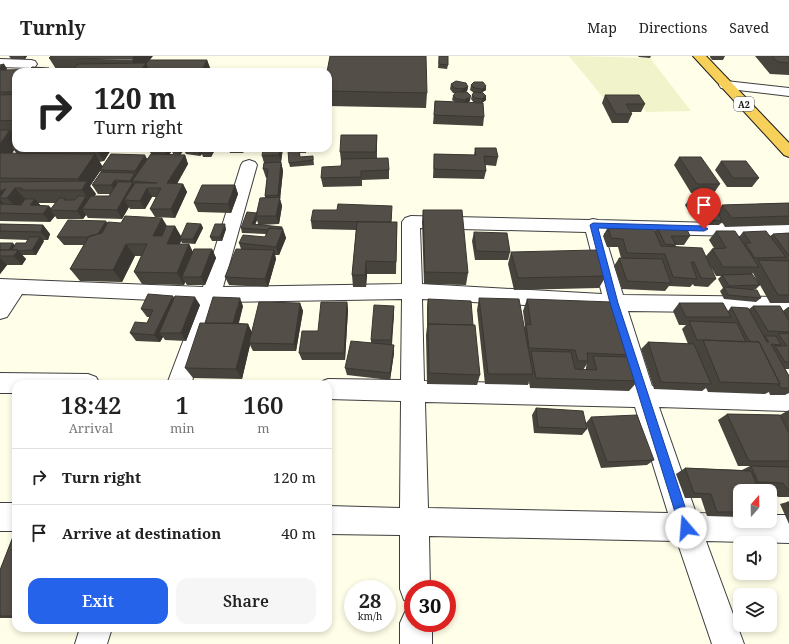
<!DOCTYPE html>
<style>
:root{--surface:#fff;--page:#f6f6f6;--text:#222;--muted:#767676;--line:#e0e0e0;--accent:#2563eb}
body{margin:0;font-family:"Noto Serif",serif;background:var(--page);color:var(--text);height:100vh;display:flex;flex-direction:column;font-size:15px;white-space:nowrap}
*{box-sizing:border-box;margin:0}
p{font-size:13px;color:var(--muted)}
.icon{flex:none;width:22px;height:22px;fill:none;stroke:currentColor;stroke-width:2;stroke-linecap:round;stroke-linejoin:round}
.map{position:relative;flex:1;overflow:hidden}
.sheet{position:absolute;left:12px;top:324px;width:320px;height:252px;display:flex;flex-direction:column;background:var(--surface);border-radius:12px;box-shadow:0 2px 6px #0003}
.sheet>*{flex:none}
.hud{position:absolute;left:12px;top:12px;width:320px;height:84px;border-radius:12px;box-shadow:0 2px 6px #0003;background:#fff;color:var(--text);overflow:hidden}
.needle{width:26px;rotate:20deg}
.controls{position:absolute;left:733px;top:428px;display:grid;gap:8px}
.controls a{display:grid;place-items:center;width:44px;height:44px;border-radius:8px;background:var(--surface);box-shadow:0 2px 6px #0003;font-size:20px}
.speed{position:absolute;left:344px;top:524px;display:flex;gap:8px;font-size:20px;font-weight:700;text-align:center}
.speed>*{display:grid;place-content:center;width:52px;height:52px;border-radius:50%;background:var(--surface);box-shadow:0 2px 6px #0003;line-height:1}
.speed small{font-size:10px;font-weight:400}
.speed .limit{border:6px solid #d22;background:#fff;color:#111}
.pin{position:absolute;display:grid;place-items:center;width:34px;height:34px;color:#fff;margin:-41px -17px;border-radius:50% 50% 50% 0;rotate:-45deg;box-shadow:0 0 4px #0007}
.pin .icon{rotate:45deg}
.me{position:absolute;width:44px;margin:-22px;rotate:342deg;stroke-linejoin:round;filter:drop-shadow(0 0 3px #0008)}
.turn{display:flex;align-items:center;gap:14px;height:84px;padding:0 16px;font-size:18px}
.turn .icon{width:52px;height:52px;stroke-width:2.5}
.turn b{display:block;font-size:28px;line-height:34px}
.eta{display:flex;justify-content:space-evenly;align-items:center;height:68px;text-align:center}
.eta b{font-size:24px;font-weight:600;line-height:28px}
.primary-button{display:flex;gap:8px;margin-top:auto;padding:8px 16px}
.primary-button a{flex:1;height:46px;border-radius:12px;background:var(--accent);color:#fff;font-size:16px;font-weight:600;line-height:46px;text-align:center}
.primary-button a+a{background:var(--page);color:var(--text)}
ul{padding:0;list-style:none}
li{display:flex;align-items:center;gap:12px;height:56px;padding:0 16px;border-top:1px solid var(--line)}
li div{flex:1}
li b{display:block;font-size:15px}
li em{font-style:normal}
header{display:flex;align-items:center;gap:24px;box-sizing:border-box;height:56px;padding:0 20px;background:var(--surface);border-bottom:1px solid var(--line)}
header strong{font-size:19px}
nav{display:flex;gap:22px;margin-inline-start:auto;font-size:14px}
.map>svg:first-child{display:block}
</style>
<header>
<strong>Turnly</strong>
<nav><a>Map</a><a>Directions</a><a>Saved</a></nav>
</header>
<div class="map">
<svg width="789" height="588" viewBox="0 0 789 588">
<rect width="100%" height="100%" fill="#fffee8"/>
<path fill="#f1f4ca" d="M569 0 650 2 691 55 646 56 639 46 606 45Z"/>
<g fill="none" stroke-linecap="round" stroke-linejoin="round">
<g stroke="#3e3e3e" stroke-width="2">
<path id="minor" d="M0 3 31 4 35 5 37 8 35 11 31 12 0 11Z
M726 25 789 32V40L721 32 719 29 721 26Z
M249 104 255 106 257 109 223 231 402 228V166L405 162 411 160 589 164 593 163 598 164 789 169V181L604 177 623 239 789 241V257L628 255 652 330 789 333V355L659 351 696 457 740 458V465H770V459H789V487L706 485 744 588H712L677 485 429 480 430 533H413V547L404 544 400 533V479L328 478V450L400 452 401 345 328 343V328H319L320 326 328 323 401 324 402 243 219 246 191 328H167L198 246 22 238 7 261 0 263V223L203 231 241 109 243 106ZM420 172 586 176 602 238 422 228ZM422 243 607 254 628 330 424 325ZM425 346 635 351 668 457 428 452Z
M0 317 88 318 96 321 100 328H16V337H0Z
M0 447H16V475H0Z
M413 553V567H432V588H400V567L405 556Z
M80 572H112L107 588H75Z"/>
</g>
<g stroke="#1c1c1c" stroke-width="2">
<path id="trunk" d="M693 0H706L789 87V101L784 99Z"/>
</g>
<use href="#minor" fill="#fff" fill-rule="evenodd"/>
<use href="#trunk" fill="#f6d059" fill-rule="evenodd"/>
</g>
<path fill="#47433d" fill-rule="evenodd" d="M9 0H27L25 3H11Z
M439 0 448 9 447 13 438 12Z
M638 0H651L650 2 639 1Z
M710 0H725L723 4H712L710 1Z
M755 0H789V19L770 18Z
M49 2 150 4H207L210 12 208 16H16V92H112L104 105 99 106 102 111 147 103 151 98 148 92H216L211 101H203L202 98 200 100 186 98 184 94 180 99 173 98 172 95 169 99H185L188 108 177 128H183L187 136 175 162 155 161 150 153 156 141H152L145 153H130L129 151 122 163 88 162 86 159 83 163H57L55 160 50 166 0 165V9L4 8 7 13 6 14 56 13ZM14 94 17 98H12ZM100 115 101 116 92 129 98 138H110L109 140H94L96 138 90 130ZM38 147H56L51 153 49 150 40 149Z
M328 16 427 37 426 52 328 50Z
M451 28 468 31 467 35 465 36 470 45 467 47 484 61 483 70 433 68 435 45 455 46 452 44 453 40 455 37H453L450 33Z
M471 29 486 34 482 36 486 40V44L482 47H474L471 43 472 39 474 37 470 34Z
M605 39 645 48 641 56H631L632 58 628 67H612L602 47Z
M377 79V102L389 114V123L362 124V130L323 131 321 122 341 110 342 105H341L340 96Z
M118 92H140L135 96 119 94Z
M228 92H245L243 97H230Z
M283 92 281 106 283 115 280 143 282 150 279 168 261 169 282 171 286 182 279 199H275L276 203 268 231 229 229 225 221 241 193 239 187 265 181 266 178 242 177 241 172 256 157 265 142V140L267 122H266L263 113 264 107 262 100ZM257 164 258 168H255Z
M288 92H307L306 97H300V101L313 100 314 109 290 111 289 107Z
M475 92 498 101 496 110 485 109 486 115 484 123 433 122 434 98 474 99Z
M679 101 720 128 714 137H691L674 109Z
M721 105 759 122 752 131H727L715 114Z
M235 129 238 138 231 157 198 156 194 147Z
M688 145 705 155 703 157H716L722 149 789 147V169L725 171 722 166 719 169H702L698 162 700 159H691L685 149Z
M423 154 468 217 466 229 424 228 422 166Z
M392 158 391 166H397L396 218H367L366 231H353L352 219 356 174 312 173 311 165Z
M162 162 167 170H175L181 180 201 168 203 172 195 188 182 187 181 185 180 188H189L193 196 212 193 216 202 205 229H187L185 226 184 229 142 228 134 216 141 200H135L122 226 80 225 70 213 84 189H64L57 181 108 167H121Z
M0 168 43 169 50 178 48 184H43L44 185 36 199H22L26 203 22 209H7L0 218V187L15 189 26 187 28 184 0 183Z
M608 171 655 175 657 171 690 180 684 189H676L675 190 706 200 712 193 714 192 709 184 716 175 739 181 743 176 770 180 773 178 789 177V247H770L760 229 756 233H753L761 242 756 246 724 243 720 235 723 232 718 223 721 220H716L709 208 716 223 708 231 694 230 693 228 690 231 669 230 665 235 622 233 614 210 619 202H621L618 191H607L603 180ZM753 217 758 227 752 218Z
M226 173 222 185H212L210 181Z
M474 176 510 196 508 204H475L472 185Z
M511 196 606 220 599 232 514 234 508 208Z
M174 242 200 249 186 285 165 284 163 281 160 286 136 285 130 277 147 267 150 261H147L141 253Z
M479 242 524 272 525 270 523 255 527 243 631 299 629 301 638 325 629 335 530 332 529 325 528 329 485 328 477 254ZM587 308 586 311V314H583Z
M428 243 473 269 480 319 477 329 427 328 426 279 427 271V251Z
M347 246 348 254 345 304H302L299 297 318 275Z
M300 247 303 255 296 295H253L250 289 242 323 193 322 185 312 205 267 243 250 239 267 248 268 252 277Z
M679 247 728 255 731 251 749 253 753 250 783 255 788 251H789V313H785L789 320V337L785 339H770L769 336 765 338 708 336 706 332 702 335 654 333 641 293 648 286 688 288 682 273 686 269H679L673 255Z
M394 250V258L392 289H394V297L390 324 347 319 345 312 371 287V284Z
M536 352 586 367 591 361 654 404 647 409 601 412 586 368 587 373 582 379 534 377 532 359Z
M789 354V441H778L771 432 758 431 740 435V461L707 460 701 442H685L676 418 685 412 742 414 750 410H738L718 364 727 358 780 359Z
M787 446H789V468L780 448Z
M16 473V562H0V514Z"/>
<path fill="#3a3732" d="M23 0H27L25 3Z
M134 0H153L146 9 150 16H137L132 3Z
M207 4 210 12 208 16H203L202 14Z
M4 8 7 13 3 16 0 12Z
M65 13 67 16H63Z
M486 30V34L481 37 482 33Z
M468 31 467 35 461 38 462 33Z
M471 40 470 45 465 48V44Z
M486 40V44L482 47V43Z
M10 74 16 82V90L11 91 14 94 4 109 0 105V88Z
M96 92H112L104 105Z
M133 92H140L135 96Z
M163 92H175L171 93 172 95 167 100Z
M180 92H183L184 94 180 99 178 94Z
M197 92H205L201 97 202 98 200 100Z
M212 92H216L211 101 210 97Z
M242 92H245L243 97 241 93Z
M280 92H283L281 106 283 115 280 143 282 150 279 168 276 160 279 145 278 139 281 107 279 99Z
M95 98 103 111 90 130 96 138 91 146 82 134 84 131 78 123Z
M145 99 150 108 140 124 135 115Z
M185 99 188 108 172 136 167 127Z
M135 117 140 125H132L138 135 124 144 129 151 122 163 117 154 132 128 130 125Z
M115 124 120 133 117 138 111 129Z
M183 128 187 136 175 162 171 153Z
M235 129 238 138 231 157 228 148Z
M15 132 26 144 18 154 7 142H0V136L2 134 8 141Z
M147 132 152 141 145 153 140 145Z
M86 140 92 148 82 153 86 159 83 163 77 155Z
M0 143 8 153 0 149Z
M35 143 42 151 37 158 30 149Z
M49 150 53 154H50L55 160 50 166 43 158Z
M257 157 256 160 257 164 254 172 252 168Z
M162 162 169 174 160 192 153 180Z
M106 165 112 173 96 181Z
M201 168 203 172 195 188 193 183Z
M225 168 226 173 222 185 220 181Z
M43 169 50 178 48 184 41 176Z
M175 170 182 183H180L181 185 174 200 167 188Z
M282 171 283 174V173L286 182 279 199 276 191 280 175Z
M40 181 44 185 36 199 32 194Z
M13 187 17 192 15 195H8Z
M126 188 135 200 122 226 113 214Z
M189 188 195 201 182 221 185 226 184 229 177 217Z
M212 193 216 202 205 229 201 221Z
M18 194 26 203 22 209 14 200Z
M274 194 276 203 268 231 265 223Z
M0 202 7 209 0 218Z
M366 205 367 218 366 231 365 219Z
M173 240 178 248 159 277 163 281 160 286 154 279Z
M195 241 200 249 186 285 181 277Z
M240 242 243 250 236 276 233 268Z
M347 246 348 254 345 304 344 297Z
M300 247 303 255 296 295 294 288Z
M394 250V258L391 291V284Z
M248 268 253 279 249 287 250 289 242 323 236 313Z
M394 289V297L390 324V317Z"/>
<path fill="#534e47" stroke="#3a3732" d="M51 0H134L132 3 49 2Z
M330 0H426L427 37 328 35V16H327Z
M439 0H448V9L439 8Z
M772 0H789V7L778 6Z
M149 4H207L202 14H149L146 8Z
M146 7 140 16H71L78 8Z
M4 8 0 12V9Z
M32 11 49 12 47 13H30Z
M65 13 63 16H16V36H0V14Z
M456 25 466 27 468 31 462 33 454 32 451 28Z
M474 26H483L486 30 482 33 475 32 471 29Z
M456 36H467L471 40 465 44 457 43 453 40Z
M474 36 483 37 486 40 482 43 475 42 472 39Z
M16 38V64L0 65V39Z
M605 39H639L645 48H626L632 58H616Z
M435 45 483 47 484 61 434 59Z
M0 74H10L0 88Z
M341 79H377L376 96H340Z
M16 85V90L11 91Z
M172 92H180L178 94 171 93Z
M204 92H212L210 97H201Z
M228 92H242L241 93Z
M263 92H280L279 99 262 100Z
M288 92H306L288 93Z
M475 92H496L498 101 484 100 486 115 434 113V98L476 99Z
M299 93 300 101 313 100V104L289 107 288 95Z
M0 97 95 98 78 123 0 122Z
M111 98 145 99 135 115 100 114Z
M151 98 185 99 167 127 183 128 171 153H150L161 132H147L140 145 124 144 135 127H157L132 125Z
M679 101H701L720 128H697Z
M388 102 389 114 361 115V121L321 122 322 111 341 110 342 103Z
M721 105H746L759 122H733Z
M281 106 278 139 265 140 268 113H263L264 107Z
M101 116 135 117 130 125 115 124 111 129H92Z
M87 125 82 134H21L22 132H15L7 142H0V141L6 133 2 134 0 136V126Z
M118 126H133L117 154 82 153 91 140H109Z
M202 129H235L228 148 194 147Z
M78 140H86L77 155 50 154 59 142H65L64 144H75Z
M280 141 276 160H256L260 142Z
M25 143H35L30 149 49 150 43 158 0 157V148L21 149Z
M688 145H699L705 155H694Z
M789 147V160L732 162 722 149Z
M338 148 392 150 391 166 311 165 313 154H337Z
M423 154H462L468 217 425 216Z
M247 156 257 157 252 168 282 171 281 173 269 172 268 174 241 172Z
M701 157H718L722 165 705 164Z
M125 160 162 162 153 180H162L166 170H175L167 188H189L177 217 134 216 147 188H126L113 214 70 213 89 180 102 177 108 166 121 167Z
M68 164 106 165 98 178 89 181H57Z
M357 166H397L396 206 366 205 365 219H352Z
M187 167 201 168 193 183H180Z
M0 168 43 169 41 176 0 175Z
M215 168H225L220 181H210Z
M608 171 654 173 661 190 702 192 716 223 701 222 694 206H691L697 223 673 221 665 198 627 197 623 183 611 182Z
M657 171H686L690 180H671L676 189 665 188Z
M269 172 283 173 276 191 239 187 243 179 265 181Z
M716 175H735L759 211H723L712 193 726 192Z
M766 175 786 201 755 202 745 187H751L743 176Z
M474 176 507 177 510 196 476 195Z
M789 177V200L773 178Z
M29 181H40L32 194 18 195V194H12L16 187H26Z
M0 187H13L9 194H0Z
M194 193H212L201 221H182Z
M236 193 274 194 265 223 225 221Z
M0 194H18L14 200H0Z
M596 194 606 220 518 222 511 196Z
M619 202 662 203 671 227 627 225Z
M758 204 789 205V239H778Z
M752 218 760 229 729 230 722 219Z
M724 231 757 234 761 242 728 239Z
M148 238 173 240 154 279 130 277 135 266 147 267 153 254 141 253Z
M175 240 195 241 181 277H159Z
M213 241 240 242 233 267H205Z
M479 242 519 243 533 318H488Z
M428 243 471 245 473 269 428 268Z
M527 243 612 246 631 299 587 297 588 305H578L575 294 529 292 526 268 531 269Z
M259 246 300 247 294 288 249 287Z
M321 246H347L344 297H299L302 275H318Z
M679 247H723L731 261H686Z
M374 249 394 250 391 284H371Z
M753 250H780L789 265V276L768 275Z
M731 251 748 252 767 286H769L765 280H776L781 289 771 288 789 320V332H781L779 328H780L759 286 749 285Z
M689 265 737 267 746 286 703 284H697Z
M200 267 248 268 236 313 185 312Z
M428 268 475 269 480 319 429 317Z
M789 277V306H785L775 290H787L778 278Z
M703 284 759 286 780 328 720 326Z
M351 285 394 289 390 317 345 312Z
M648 286 694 288 711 328 661 326Z
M531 295 571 296 575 313 597 314 593 300 631 301 638 325 536 322Z
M536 352 583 355 587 373 538 371Z
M727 358 780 359 789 377V405H749Z
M637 359 654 404 607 406 591 361Z
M751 410 789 411V435L783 427 758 426Z
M685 412 751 415 759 435H740V456H717L711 438 694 437Z
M787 446H789V451Z
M16 473V560H0V514Z"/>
<path fill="#2563eb" stroke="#184099" d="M593 167 704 170 708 173 704 175 598 172 618 247 692 472 690 476 686 478 682 476 680 472 610 247 590 169Z"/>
<g text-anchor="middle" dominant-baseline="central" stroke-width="4" stroke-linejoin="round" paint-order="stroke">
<rect fill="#fff" stroke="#545454" stroke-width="1" x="734" y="41" width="20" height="14" rx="3"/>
<g font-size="9" font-weight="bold" fill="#0b0b0b">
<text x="744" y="48">A2</text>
</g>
</g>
</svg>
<div class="controls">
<a><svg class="needle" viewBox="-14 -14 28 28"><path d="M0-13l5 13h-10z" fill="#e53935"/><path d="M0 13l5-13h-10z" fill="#767676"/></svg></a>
<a><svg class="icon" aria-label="sound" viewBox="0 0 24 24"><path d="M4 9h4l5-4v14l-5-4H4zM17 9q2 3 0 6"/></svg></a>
<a><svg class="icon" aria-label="layers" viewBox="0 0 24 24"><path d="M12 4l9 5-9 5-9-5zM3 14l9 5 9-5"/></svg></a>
</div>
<div class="speed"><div>28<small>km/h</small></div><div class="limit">30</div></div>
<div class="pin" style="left:704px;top:173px;background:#d93025"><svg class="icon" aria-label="arrive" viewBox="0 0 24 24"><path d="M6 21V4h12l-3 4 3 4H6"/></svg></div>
<svg class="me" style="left:686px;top:472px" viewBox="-20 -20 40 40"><circle r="19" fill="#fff"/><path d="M0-13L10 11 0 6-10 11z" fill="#2563eb"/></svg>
<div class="hud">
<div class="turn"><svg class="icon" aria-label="right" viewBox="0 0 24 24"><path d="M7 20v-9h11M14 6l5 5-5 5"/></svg><div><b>120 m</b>Turn right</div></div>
</div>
<section class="sheet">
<div class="eta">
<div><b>18:42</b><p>Arrival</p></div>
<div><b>1</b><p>min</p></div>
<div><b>160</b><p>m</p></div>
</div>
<ul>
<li><svg class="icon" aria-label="right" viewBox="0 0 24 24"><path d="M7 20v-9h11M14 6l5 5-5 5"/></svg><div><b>Turn right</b></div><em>120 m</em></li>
<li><svg class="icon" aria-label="arrive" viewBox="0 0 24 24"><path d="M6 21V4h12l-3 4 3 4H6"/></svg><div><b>Arrive at destination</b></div><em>40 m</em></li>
</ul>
<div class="primary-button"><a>Exit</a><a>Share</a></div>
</section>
</div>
